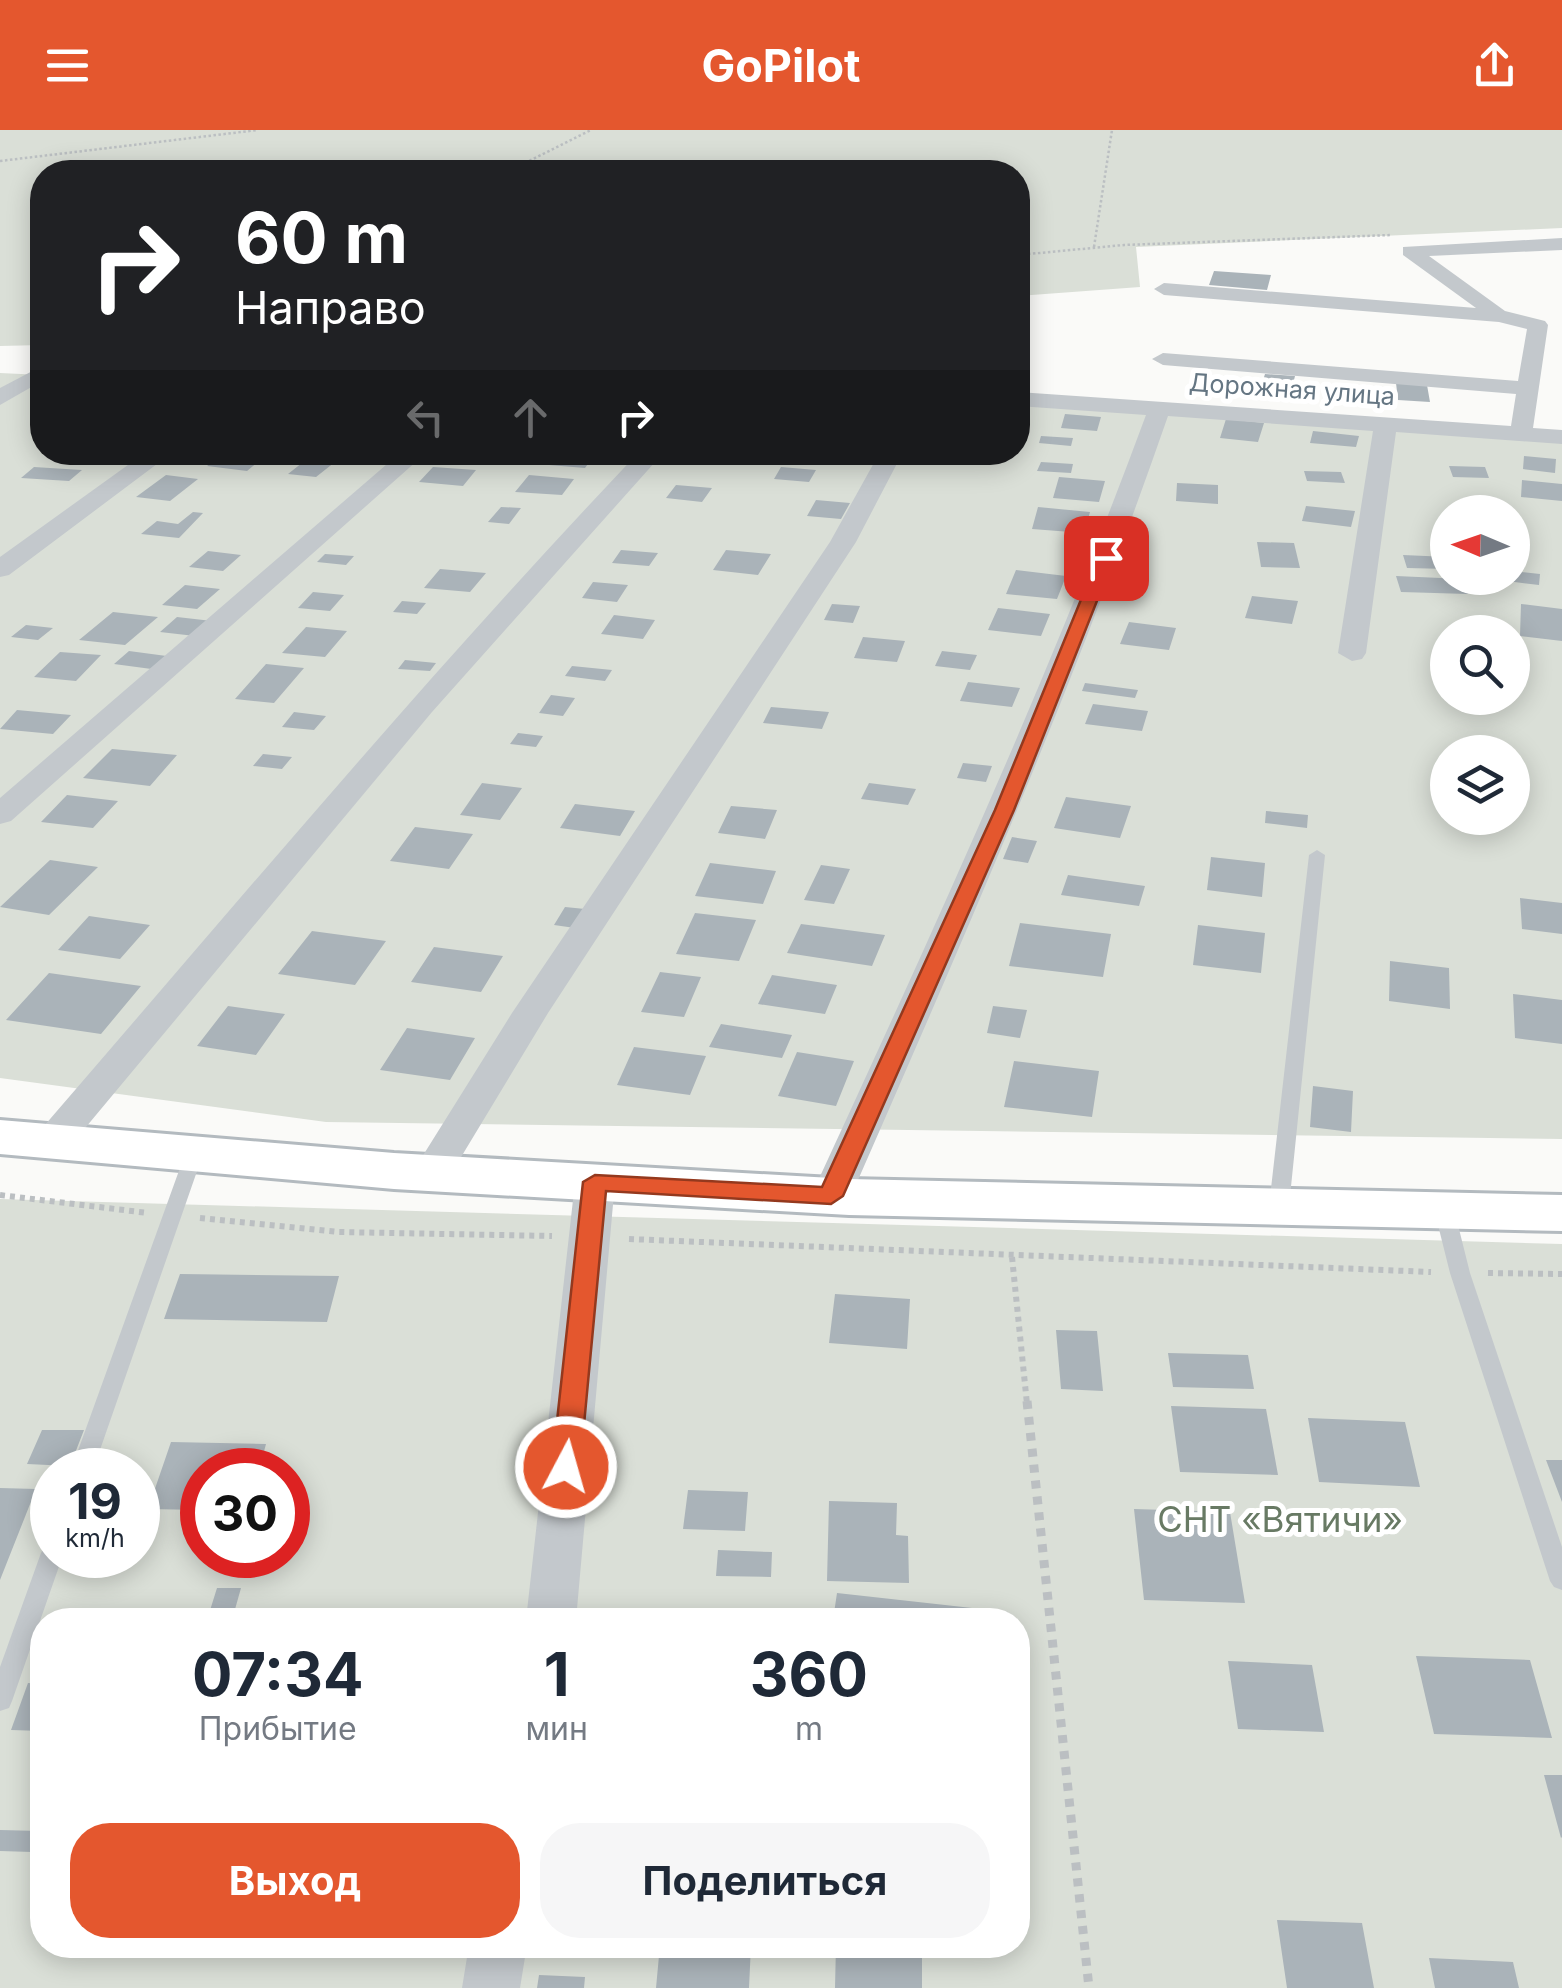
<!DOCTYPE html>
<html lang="ru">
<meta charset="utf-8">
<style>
:root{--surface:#fff;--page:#f6f6f7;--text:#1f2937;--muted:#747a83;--accent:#e4572e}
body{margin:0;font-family:Inter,sans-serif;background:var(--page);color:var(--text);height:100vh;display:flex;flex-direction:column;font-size:38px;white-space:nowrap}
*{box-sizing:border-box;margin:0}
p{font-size:32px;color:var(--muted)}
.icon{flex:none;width:55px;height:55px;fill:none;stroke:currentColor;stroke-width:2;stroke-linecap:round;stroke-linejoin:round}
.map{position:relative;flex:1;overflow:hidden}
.drawer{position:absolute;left:30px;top:1478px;width:1000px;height:350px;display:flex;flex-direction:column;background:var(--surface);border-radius:40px;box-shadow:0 5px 25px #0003}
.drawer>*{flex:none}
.banner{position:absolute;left:30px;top:30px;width:1000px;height:305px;border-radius:40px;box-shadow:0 5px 25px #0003;background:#202124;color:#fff;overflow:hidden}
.needle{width:65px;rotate:272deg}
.tools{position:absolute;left:1430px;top:365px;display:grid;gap:20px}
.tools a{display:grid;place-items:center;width:100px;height:100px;border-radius:50%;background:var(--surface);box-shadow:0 5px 25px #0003;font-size:50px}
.speed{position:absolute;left:30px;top:1318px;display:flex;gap:20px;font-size:50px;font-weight:700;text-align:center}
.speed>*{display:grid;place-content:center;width:130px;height:130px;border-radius:50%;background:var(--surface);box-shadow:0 5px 25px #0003;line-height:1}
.speed small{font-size:25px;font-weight:400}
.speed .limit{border:15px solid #d22;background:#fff;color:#111}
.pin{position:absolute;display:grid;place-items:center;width:85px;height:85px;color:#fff;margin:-42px;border-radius:20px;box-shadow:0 5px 15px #0006}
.me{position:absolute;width:110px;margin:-55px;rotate:6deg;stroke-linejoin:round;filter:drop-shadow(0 0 8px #0008)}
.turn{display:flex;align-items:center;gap:35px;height:210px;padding:0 40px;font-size:45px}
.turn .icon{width:130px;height:130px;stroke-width:2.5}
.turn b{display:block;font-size:70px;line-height:85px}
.lanes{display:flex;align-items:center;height:95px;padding:0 40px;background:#0003;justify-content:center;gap:50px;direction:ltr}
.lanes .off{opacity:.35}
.eta{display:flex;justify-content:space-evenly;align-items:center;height:170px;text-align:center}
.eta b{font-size:60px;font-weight:700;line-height:70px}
.primary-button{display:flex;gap:20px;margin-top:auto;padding:20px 40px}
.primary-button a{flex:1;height:115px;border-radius:40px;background:var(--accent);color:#fff;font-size:40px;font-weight:700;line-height:115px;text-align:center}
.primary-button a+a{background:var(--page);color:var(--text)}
header{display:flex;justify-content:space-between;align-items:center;height:130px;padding:0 40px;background:var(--accent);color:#fff;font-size:45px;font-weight:700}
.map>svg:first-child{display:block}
</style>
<header><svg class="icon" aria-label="menu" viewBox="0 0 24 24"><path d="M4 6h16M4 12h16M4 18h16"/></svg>GoPilot<svg class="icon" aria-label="share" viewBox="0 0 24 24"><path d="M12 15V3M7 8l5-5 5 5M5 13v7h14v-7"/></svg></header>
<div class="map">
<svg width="1562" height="1858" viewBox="0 0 1562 1858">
<rect width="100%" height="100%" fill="#fafaf8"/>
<path fill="#dadfd7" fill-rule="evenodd" d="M0 0H1562V98L1136 117 1140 157 1018 166V42H42V215L0 216Z
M0 243 42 245V322H1018V274L1562 313V1009L326 992 0 948ZM1448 382H1512V448H1448ZM1448 502H1512V568H1448ZM1448 622H1512V688H1448Z
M0 1069 1562 1114V1858H0ZM52 1340H138V1425H52ZM202 1340H288V1425H202ZM42 1490H1018V1815H42Z"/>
<path fill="#aab3b9" d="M1214 141 1271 145 1267 160 1209 155Z
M1265 244 1295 246 1291 262 1260 260Z
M1396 253 1427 255 1430 272 1398 270Z
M1065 284 1101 287 1097 301 1061 298Z
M1226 289 1264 293 1258 312 1220 308Z
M1313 301 1359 306 1356 317 1310 313Z
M1041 306 1073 308 1071 316 1039 313Z
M225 322H227L264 327 247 341 207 336Z
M559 322H590L596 323 585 338 549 335Z
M704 323 729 325 722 335 697 332Z
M1524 326 1556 329 1555 343 1523 339Z
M307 329 335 332 316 347 288 344Z
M1041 332 1073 334 1071 343 1037 341Z
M1449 336 1485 337 1489 348 1453 347Z
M34 337 82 340 69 351 21 348Z
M433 337 476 340 463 356 419 352Z
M781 337 816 340 809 352 774 349Z
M1304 341 1341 342 1345 353 1307 351Z
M166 345 198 349 170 371 136 367Z
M529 345 574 349 562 365 515 362Z
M1059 347 1105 351 1099 372 1053 368Z
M1522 350 1562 354V371L1521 367Z
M1177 353 1218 355V374L1176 371Z
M676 355 712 358 702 372 666 368Z
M816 370 850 373 841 389 807 386Z
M1306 376 1355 381 1351 397 1302 391Z
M501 377 521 378 509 394 488 392Z
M1038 377 1090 382 1084 403 1032 399Z
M193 382 203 383 179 408 141 404 157 391 178 394Z
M1257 412 1294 413 1300 438 1261 437Z
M621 420 658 423 649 436 612 433Z
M726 420 771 424 758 445 713 440Z
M208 421 241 425 223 441 189 437Z
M325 424 354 426 346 435 317 432Z
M1403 425 1448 427V439L1407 438Z
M440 439 486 443 470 462 424 458Z
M1016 440 1066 446 1057 469 1006 464Z
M1512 441 1540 444 1539 455 1507 451V448H1512Z
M1396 446 1463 449 1468 464 1401 462Z
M593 452 628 455 617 472 582 468Z
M185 455 220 459 197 479 162 475Z
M313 462 344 465 330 481 298 478Z
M1252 466 1298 471 1292 494 1245 488Z
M402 471 426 473 417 484 393 482Z
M832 474 860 476 853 493 824 490Z
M1521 474 1562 479V511L1520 506Z
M998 478 1050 484 1041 506 988 500Z
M113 482 158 487 125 515 79 510Z
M614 485 655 490 643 509 601 504Z
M177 487 212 491 195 506 160 502Z
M1129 492 1176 498 1169 520 1120 514Z
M26 495 53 498 38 510 11 507Z
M306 497 347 501 325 527 282 523Z
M863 507 905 511 897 532 854 528Z
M129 521 174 527 159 540 114 534Z
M942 521 977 525 970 540 935 536Z
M60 522 101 525 76 551 34 547Z
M405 530 436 533 430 541 398 539Z
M266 534 304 538 274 573 235 569Z
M572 536 612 540 605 551 565 546Z
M968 552 1020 558 1012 577 960 571Z
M1085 553 1138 560 1135 568 1082 561Z
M551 565 575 568 563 586 539 583Z
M1093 574 1148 581 1142 601 1085 594Z
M771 577 829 582 822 599 763 593Z
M17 580 71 585 53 604 0 599Z
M294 582 326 586 314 600 282 597Z
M518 603 543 606 536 617 510 614Z
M112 619 177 625 150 656 83 648Z
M263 624 292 627 282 639 253 636Z
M963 633 992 636 986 652 957 648Z
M482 653 522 658 500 690 460 685Z
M869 653 916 659 908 675 861 669Z
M67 665 118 671 93 698 41 692Z
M1066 667 1131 676 1120 708 1054 698Z
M575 674 635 681 620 706 560 698Z
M731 676 777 680 765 709 718 703Z
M1266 681 1308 685 1307 698 1265 693Z
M415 697 473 704 449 739 390 731Z
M1012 707 1037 711 1028 733 1003 729Z
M1211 727 1265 733 1262 767 1207 760Z
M50 730 98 737 49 785 0 777Z
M710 733 776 741 763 774 695 766Z
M821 735 850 739 834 774 804 770Z
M1068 745 1145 756 1139 776 1061 765Z
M1520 768 1562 773V804L1522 799Z
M565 777 585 779 575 798 554 795Z
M695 783 756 790 739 831 676 824Z
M89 786 150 795 120 829 58 820Z
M1020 793 1111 804 1103 847 1009 836Z
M801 794 885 805 872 836 787 823Z
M1198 795 1265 803 1261 843 1193 835Z
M312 801 386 811 355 855 278 844Z
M434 817 503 826 481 862 411 852Z
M1390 831 1449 838 1450 879 1389 871Z
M660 842 701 847 684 887 641 882Z
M49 843 141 856 101 904 6 890Z
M772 845 837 855 825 884 758 874Z
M1513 864 1562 870V914L1515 908Z
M228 876 285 884 256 925 197 916Z
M993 876 1027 880 1020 908 987 903Z
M721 894 792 905 782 928 709 917Z
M407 898 475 908 450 950 380 940Z
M634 917 706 926 690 965 617 955Z
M797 922 854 931 836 976 778 966Z
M1014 931 1099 941 1092 987 1004 977Z
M1313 956 1353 961 1351 1002 1310 997Z
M180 1144 339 1146 327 1192 164 1189Z
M835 1164 910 1169 907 1219 829 1213Z
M1056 1200 1097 1201 1103 1261 1061 1259Z
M1168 1223 1248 1225 1254 1259 1173 1257Z
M1171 1276 1266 1279 1278 1345 1180 1342Z
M1308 1288 1405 1292 1420 1357 1319 1352Z
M42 1300H84L70 1336 27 1334Z
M171 1312 266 1314 259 1340H202V1380L148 1379Z
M1546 1330H1562V1372Z
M0 1358 36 1359 0 1450Z
M688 1360 748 1362 745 1401 683 1399Z
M829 1371 897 1373 896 1405 908 1406 909 1453 827 1451Z
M1134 1379 1230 1382 1245 1473 1144 1470Z
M718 1420 772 1422 771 1447 716 1446Z
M217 1458H241L232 1490H207Z
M837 1463 1008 1482 1007 1490H833Z
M668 1478 789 1482 788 1490H667Z
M1416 1526 1530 1530 1552 1608 1434 1604Z
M1228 1531 1312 1535 1324 1602 1238 1599Z
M28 1553 42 1554V1601L11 1600Z
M1544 1645H1562V1707L1561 1708Z
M0 1700 40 1701 32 1722 0 1721Z
M1277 1790 1362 1793 1374 1858H1287Z
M660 1815H751L749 1858H656Z
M836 1815H922V1858H835Z
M1429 1828 1513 1832 1519 1858H1435Z
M539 1845 585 1847 584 1858H537Z"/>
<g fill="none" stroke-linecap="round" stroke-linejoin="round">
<g stroke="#b3babf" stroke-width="6">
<path id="secondary" d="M0 990 394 1023 849 1049 1562 1065V1101L849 1085 394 1059 0 1024Z"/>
</g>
<path stroke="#bbbfc2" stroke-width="2.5" stroke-dasharray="2.5 2.5" stroke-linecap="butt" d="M0 31 258 0
M507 42 591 0
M1094 117 1112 0
M1018 125 1124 115 1391 105"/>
<path stroke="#bbbfc2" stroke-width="6" stroke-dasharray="5 5" stroke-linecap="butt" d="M0 1065 148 1083
M200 1088 339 1102 552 1106
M629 1109 1431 1142
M1012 1127 1027 1274
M1488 1143 1562 1144"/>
<path stroke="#bbbfc2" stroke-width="9" stroke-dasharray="8 8" stroke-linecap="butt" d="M1027 1271 1089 1858"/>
<path fill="#c3c8cc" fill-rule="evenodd" d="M1317 720 1325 725 1289 1076 1279 1082 1269 1076 1309 725Z
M194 1018 203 1024 93 1340H71L185 1024Z
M1444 1073 1454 1079 1470 1143 1562 1417V1460L1554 1457 1550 1451 1450 1143 1434 1079Z
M52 1414V1425H63L12 1571 9 1578 0 1581V1537L41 1423 44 1417Z"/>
<path fill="#c3c8cc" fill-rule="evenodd" d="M1562 108V120L1429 126 1505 181 1545 191 1548 195 1533 298 1562 300V314L1396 302 1366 523 1362 529 1352 531 1338 523 1373 301 1168 286C1076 552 964 808 851 1066L845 1075 831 1079 817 1075 811 1066C930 808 1048 551 1146 285L1018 276V262L1511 296 1516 264 1163 235 1152 229 1163 223 1518 251 1527 199 1499 192 1164 165 1154 159 1164 153 1476 178 1403 125V117Z
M42 236V251L0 275V258Z
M146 322H173L9 445 0 447V427Z
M401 322H427L11 691 0 694V668Z
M639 322H664L432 582 66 1021 52 1024 38 1021 32 1012 38 1003C236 774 430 542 639 322Z
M880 322H903L856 412 548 883 446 1052 432 1056 418 1052 412 1043 512 883 830 412Z
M595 1039 609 1043 615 1052 576 1490H526L575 1052 581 1043Z
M469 1815H527L520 1858H462Z"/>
<use href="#secondary" fill="#fff" fill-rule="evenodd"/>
</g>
<path fill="#e4572e" stroke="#94391e" stroke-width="2.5" d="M1106 423 1114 428 1014 680 843 1066 831 1074 606 1061 580 1337 576 1344 566 1347 556 1344 552 1337 583 1052 595 1045 822 1057 995 680 1098 428Z"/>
<g text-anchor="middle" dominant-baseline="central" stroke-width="10" stroke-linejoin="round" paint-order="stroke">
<g font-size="25" fill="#657683" stroke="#fff">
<text transform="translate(1292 259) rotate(4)">Дорожная улица</text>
</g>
<g font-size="35" fill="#687a64" stroke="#fff">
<text x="1280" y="1389">СНТ «Вятичи»</text>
</g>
</g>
</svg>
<div class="tools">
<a><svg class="needle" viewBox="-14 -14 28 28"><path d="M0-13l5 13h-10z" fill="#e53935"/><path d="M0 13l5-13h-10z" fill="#747a83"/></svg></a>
<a><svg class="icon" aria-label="search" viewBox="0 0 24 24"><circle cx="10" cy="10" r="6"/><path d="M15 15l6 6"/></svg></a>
<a><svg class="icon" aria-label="layers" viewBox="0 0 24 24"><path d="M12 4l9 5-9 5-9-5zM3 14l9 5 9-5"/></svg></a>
</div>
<div class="speed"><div>19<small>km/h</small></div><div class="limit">30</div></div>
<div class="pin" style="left:1106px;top:428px;background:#d93025"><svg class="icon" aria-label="arrive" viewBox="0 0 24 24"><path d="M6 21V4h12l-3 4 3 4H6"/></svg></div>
<svg class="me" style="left:566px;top:1337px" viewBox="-20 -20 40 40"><circle r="17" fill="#e4572e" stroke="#fff" stroke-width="3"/><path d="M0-11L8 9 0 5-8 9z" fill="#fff"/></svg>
<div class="banner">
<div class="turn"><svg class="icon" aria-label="right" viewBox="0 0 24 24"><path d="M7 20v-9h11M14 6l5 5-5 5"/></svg><div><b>60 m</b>Направо</div></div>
<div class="lanes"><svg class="icon off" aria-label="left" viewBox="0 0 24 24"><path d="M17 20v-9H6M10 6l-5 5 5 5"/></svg><svg class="icon off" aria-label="ahead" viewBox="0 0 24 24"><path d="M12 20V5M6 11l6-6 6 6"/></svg><svg class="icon" aria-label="right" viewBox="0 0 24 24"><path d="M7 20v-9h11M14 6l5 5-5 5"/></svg></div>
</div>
<section class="drawer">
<div class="eta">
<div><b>07:34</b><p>Прибытие</p></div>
<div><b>1</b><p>мин</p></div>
<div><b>360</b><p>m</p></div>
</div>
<div class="primary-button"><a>Выход</a><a>Поделиться</a></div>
</section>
</div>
